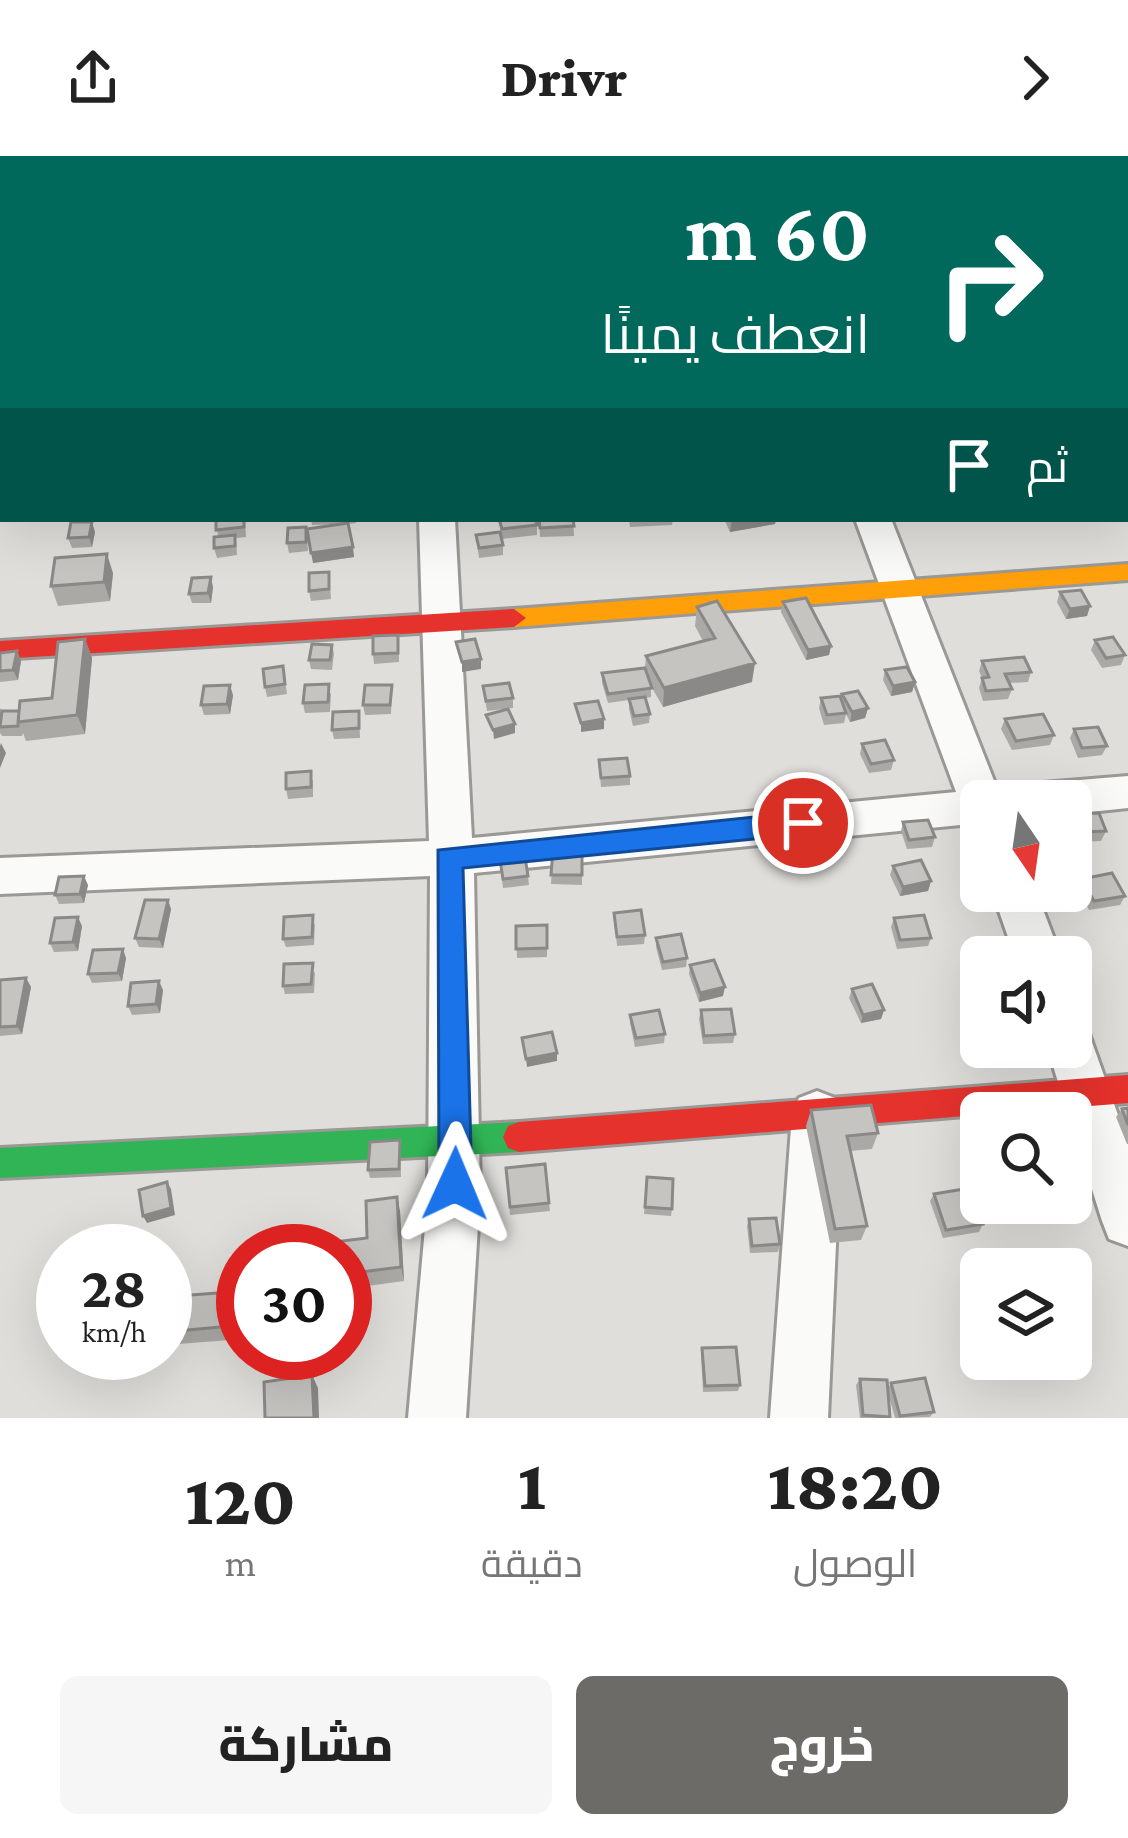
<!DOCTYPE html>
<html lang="ar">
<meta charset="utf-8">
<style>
:root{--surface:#fff;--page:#f6f6f6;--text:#222;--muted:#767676;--accent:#6d6b68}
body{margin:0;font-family:"Crimson Pro",Cairo,serif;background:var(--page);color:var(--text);direction:rtl;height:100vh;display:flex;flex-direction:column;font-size:45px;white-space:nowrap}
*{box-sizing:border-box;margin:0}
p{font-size:39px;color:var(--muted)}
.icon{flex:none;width:66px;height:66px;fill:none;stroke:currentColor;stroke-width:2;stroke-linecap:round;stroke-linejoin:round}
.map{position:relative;height:1262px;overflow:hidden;direction:ltr}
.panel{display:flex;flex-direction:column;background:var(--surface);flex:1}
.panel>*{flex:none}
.top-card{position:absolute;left:0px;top:0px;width:1128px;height:366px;box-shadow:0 12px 48px #0002;direction:rtl;background:#00695c;color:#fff;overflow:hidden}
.needle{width:78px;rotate:167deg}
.buttons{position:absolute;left:960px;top:624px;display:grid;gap:24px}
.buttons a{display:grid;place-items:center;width:132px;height:132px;border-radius:18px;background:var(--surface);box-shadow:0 12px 48px #0002;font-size:60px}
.speed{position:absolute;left:36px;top:1068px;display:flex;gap:24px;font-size:60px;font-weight:700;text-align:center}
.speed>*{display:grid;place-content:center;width:156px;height:156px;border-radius:50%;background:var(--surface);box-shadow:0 12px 48px #0002;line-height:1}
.speed small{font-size:30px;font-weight:400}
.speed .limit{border:18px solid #d22;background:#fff;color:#111}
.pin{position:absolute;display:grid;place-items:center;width:102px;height:102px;color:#fff;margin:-51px;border:6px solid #fff;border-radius:50%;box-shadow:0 3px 12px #0007}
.me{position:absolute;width:132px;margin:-66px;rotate:1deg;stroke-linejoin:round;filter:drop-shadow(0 0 9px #0008)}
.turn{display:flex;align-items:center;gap:42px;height:252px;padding:0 60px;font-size:54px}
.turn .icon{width:156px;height:156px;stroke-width:2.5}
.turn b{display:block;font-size:84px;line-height:102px}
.then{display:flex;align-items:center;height:114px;padding:0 60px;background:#0003;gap:24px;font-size:45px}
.eta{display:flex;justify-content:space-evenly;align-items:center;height:204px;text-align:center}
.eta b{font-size:72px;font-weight:800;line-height:84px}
.action{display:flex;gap:24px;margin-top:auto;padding:24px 60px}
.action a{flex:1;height:138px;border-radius:18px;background:var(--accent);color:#fff;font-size:48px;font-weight:800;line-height:138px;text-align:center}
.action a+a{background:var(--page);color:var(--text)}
header{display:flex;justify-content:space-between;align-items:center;height:156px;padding:0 60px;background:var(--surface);font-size:54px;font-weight:800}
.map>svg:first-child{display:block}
</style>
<header><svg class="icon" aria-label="forward" viewBox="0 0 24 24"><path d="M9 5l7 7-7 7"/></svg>Drivr<svg class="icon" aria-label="share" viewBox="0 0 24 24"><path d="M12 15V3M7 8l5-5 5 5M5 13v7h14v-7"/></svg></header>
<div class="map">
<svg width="1128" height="1262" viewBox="0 0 1128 1262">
<rect width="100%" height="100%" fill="#dfdeda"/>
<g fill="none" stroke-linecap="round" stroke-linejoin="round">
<g stroke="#9a9996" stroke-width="6">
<path id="street" d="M409 0H435V3H409Z
M735 0H761L762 3H736Z
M1113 0H1128V11L1125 3Z
M0 51H3V69H0Z
M0 166H3V184H0Z
M1128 241V261L1125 262V242Z
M3 291V323L0 324V292Z
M419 363H455L472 682 956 636 855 363H891L1002 645H981V667L474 717 480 1038 466 1262H408L428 1038 430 720 0 738V702L429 685Z
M1128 620V652L1071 658V645H1010L1016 633 1031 628Z
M992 735H1036L1061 801H1015Z
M1071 869 1088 875 1128 987V1090L1109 1083 1102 1065 1047 891H1071Z
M817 935 835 942 842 958 828 1262H770L792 958 799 942Z"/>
</g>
<g stroke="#9a9996" stroke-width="6">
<path id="fast" d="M519 966 530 970 535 981 530 992 519 996 0 1022V992Z"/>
</g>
<g stroke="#9a9996" stroke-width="6">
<path id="slow" d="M1128 408V424L514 471 502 462 514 453Z"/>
</g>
<g stroke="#9a9996" stroke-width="6">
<path id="jam" d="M514 453 526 462 514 471 0 503V485Z
M1128 919V947L519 996 508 992 503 981 508 970 519 966Z"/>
</g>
<use href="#street" fill="#fafaf9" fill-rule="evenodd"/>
<use href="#fast" fill="#30b455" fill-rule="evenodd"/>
<use href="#slow" fill="#ff9f0a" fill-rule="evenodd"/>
<use href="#jam" fill="#e5322d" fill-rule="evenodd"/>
</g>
<path fill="#aaa9a6" d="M54 0H106L72 3H55Z
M146 0H178L177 3H147Z
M216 363H245L246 381 236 382 237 399 217 402 214 392 218 380Z
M311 363H356V367L348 368 354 401 313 407 342 368 312 369Z
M499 363 537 369V379L502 383Z
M539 363H573L574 380 540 381Z
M629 363H673L672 369 630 371Z
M724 363H776L775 368 730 376Z
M306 371 308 395 289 397 287 387Z
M95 376 92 391 72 392 68 382Z
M476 379 503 389V399L479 402Z
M329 416 331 443 311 445 309 435Z
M113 417 110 445 58 450 51 430Z
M213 431 211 447H192L189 438Z
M1060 436 1090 450 1087 460 1066 463 1057 446Z
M783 446 831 490 829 499 806 504 781 456Z
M697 451 752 526 663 551 651 530V541L646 542 650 558 649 567 633 570 629 553V544L608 547 602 527V517L645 512 646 500 703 485 695 470Z
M85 483 92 502 85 578 26 585 23 577 22 580H2L0 577V552L2 555 19 554 52 542Z
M1095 484 1125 499 1121 509 1102 512 1091 494Z
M332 489 334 498 332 514 311 513 309 504Z
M399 489V506L374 508 373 498Z
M17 495 21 505 18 524 0 526V497Z
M982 505 1031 516 1028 526 1009 527 1012 533 1008 543 983 545 979 532 982 522 979 515Z
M283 510 287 538 267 541 265 531Z
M885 514 915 526 912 536 891 540 883 524Z
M392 529 391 558 365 559 363 549Z
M483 530 513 542V552L487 555Z
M331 537 330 556 305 557 303 547Z
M842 538 868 552 865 562 850 566 846 558 844 567 824 569 819 552 821 542 841 543Z
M233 539 230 558 204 559 201 549Z
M359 555 360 582 334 583 332 574Z
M1005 563 1054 579 1050 589 1012 594 1001 573Z
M1074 573 1107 590 1102 599 1078 602 1070 582Z
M862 588 894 604 891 614 869 617 860 598Z
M599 604 630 620V629L601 631Z
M313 624V641L288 643 286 633Z
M1077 658 1106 675 1101 685 1079 686 1073 667Z
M903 666 935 681 932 691 907 693 901 675Z
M553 694H582V729L551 728Z
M500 704 528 720 529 729 503 732Z
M893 710 931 725 928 735 900 740 890 719Z
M1082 723 1125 740 1120 749 1089 754 1078 732Z
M88 729 84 747 59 748 55 739Z
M168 744 171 753 163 792 139 791 135 782Z
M614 757 645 779 644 788 617 790Z
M894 762 931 782 928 790 897 793 891 771Z
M315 768 314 789 286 791 283 783Z
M547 769V801L517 802 516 770Z
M82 770 78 795 54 796 50 787Z
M656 782 687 802 686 811 662 814 656 791Z
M126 802 122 825 92 827 88 818Z
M690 809 723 840 699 846 689 818Z
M315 816 314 837 285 838 283 830Z
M26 822 31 831 22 878 0 880V824Z
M852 833 884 854 881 863 861 867 849 842Z
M163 834 160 857 132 859 128 850Z
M701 854 735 878 733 887 703 888 699 863Z
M630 859 665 878 664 887 635 891 630 867Z
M1128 952V988H1127L1116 961 1122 953Z
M811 954 878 977 872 993 850 995 867 1070 861 1084 830 1087 806 970Z
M400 984 401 1021 370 1022 368 1014Z
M506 1012 549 1047 550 1055 510 1059Z
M647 1021 672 1053 671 1060 644 1058Z
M934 1038 983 1068 979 1076 943 1082 930 1045Z
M1026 1047H1067L1070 1058 1065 1065 1032 1067Z
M400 1055 404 1125 345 1133V1095L367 1082Z
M749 1063 780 1088 778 1096 750 1097 747 1070Z
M63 1117V1161L46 1162 40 1155Z
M243 1135V1183L165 1189V1141Z
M702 1192 740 1229 738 1235 703 1236 701 1198Z
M860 1223 888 1232 891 1227 934 1256 930 1261 895 1262 888 1237 890 1262H860L856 1229Z"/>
<path fill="#8b8987" d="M732 363H776L775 368 730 376Z
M92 366 95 376 92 391 89 381Z
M353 391 354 401 313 407 311 397Z
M107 398 113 417 110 445 104 426Z
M211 421 213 431 211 447 208 437Z
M1090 450 1087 460 1066 463 1070 453Z
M85 483 92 502 85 578 77 559Z
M831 490 829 499 806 504 808 494Z
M17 495 21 505 18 524 13 514Z
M481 503V513L462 516V506Z
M755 507 752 526 663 551 664 532Z
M915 526 912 536 891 540 893 530Z
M230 529 233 539 230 558 227 548Z
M868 552 865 562 850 566 852 556Z
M604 563V573L581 576V567Z
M515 568V577L494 583 493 574Z
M1 587 6 597 0 612V590Z
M84 720 88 729 84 747 80 738Z
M931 725 928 735 900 740 903 731Z
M168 744 171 753 163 792 159 783Z
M78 761 82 770 78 795 73 786Z
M123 793 126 802 122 825 118 817Z
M26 822 31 831 22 878 17 870Z
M159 825 163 834 160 857 156 848Z
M725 831 723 840 699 846 700 837Z
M884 854 881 863 861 867 863 859Z
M557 897V905L527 911 526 903Z
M167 1026 171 1033 175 1059 147 1067 143 1060Z
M397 1041 400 1055 404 1125 401 1111Z
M312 1219 318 1232 319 1262H314Z"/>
<path fill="#c6c4c1" stroke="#8b8987" stroke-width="3" d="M216 363H244V371L216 374Z
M499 363H535L537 369 502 373Z
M539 363H573L574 370 540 372Z
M71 366H92L89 381 68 382Z
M348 367 353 391 311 397 307 373Z
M306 371V386L287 387 288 372Z
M500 376 503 389 479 392 476 379Z
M235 379V390L214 392V381Z
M107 398 104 426 51 430 55 402Z
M329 416V433L309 435V417Z
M211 421 208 437 189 438 192 422Z
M1081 434 1090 450 1070 453 1060 436Z
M806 442 831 490 808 494 783 446Z
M717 445 755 507 664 532 646 500 715 482 697 451Z
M398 479V497L373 498V480Z
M1113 481 1125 499 1106 502 1095 484Z
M85 483 77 559 18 566 20 545 52 542 58 486Z
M475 483 481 503 462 506 456 486Z
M312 488 332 489 330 504H309Z
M17 495 13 514 0 515V497Z
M1024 501 1031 516 1005 518 1012 533 986 535 982 522 989 521 982 505Z
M283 510 285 528 265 531 263 513Z
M907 511 915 526 893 530 885 514Z
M645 512 652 532 608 538 602 517Z
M509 527 513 542 486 545 483 530Z
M329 528 328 546 303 547 305 529Z
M230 529 227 548 201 549 204 530Z
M365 529H392L390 549H363Z
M858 535 868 552 852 556 842 538Z
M840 540 846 557 827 559 821 542Z
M645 541 650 558 634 560 629 543Z
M598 545 604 563 581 567 575 548Z
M508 553 515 568 493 574 486 559Z
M2 555H19L18 570 0 571Z
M359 555V572L332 574 333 556Z
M1043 558 1054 579 1016 585 1005 563Z
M1098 571 1107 590 1082 592 1074 573Z
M885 584 894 604 871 608 862 588Z
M627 602 630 620 601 622 599 604Z
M311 615V631L286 633V617Z
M1099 657 1106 675 1084 676 1077 658Z
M928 664 935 681 909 684 903 666Z
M553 694H582V719H551Z
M525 701 528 720 503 723 500 704Z
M921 704 931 725 903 731 893 710Z
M1112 717 1125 740 1094 745 1082 723Z
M84 720 80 738 55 739 59 721Z
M145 744H168L159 783 135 782Z
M641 754 645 779 617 781 614 757Z
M313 759 312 781 283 783 284 761Z
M924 759 931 782 900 784 894 762Z
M78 761 73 786 50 787 55 762Z
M547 769V792L516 793V770Z
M681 778 687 802 663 806 656 782Z
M123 793 118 817 88 818 93 794Z
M714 804 725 831 700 837 690 809Z
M313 807 311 828 283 830 284 808Z
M26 822 17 870 0 871V824Z
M159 825 156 848 128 850 131 827Z
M872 828 884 854 863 859 852 833Z
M731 853 735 878 704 880 701 854Z
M659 854 665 878 636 882 630 859Z
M552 876 557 897 526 903 522 882Z
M871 949 878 977 847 980 867 1070 835 1073 811 954Z
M1128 952V969L1122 953Z
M400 984 399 1013 368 1014 370 986Z
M545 1008 549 1047 510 1051 506 1012Z
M647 1021 673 1023 672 1053 645 1051Z
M167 1026 171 1052 143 1060 139 1034Z
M970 1032 983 1068 946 1074 934 1038Z
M397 1041 401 1111 345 1118V1095H294V1091L367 1082 366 1045Z
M1033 1047H1067L1070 1058 1036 1060Z
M776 1062 780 1088 752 1090 749 1063Z
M63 1117V1153L40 1155 46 1119Z
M243 1135V1169L165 1176V1141Z
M736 1191 740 1229 705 1230 702 1192Z
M312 1219 314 1262H265L264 1226Z
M925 1222 934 1256 900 1260 891 1227Z
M860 1223 887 1224 890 1261 863 1259Z"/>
<path fill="#1a73e8" stroke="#114b97" stroke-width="3" d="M803 656 817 667 803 678 463 712 472 1028 467 1039 455 1043 444 1039 439 1028 438 694Z"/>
</svg>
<div class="buttons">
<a><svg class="needle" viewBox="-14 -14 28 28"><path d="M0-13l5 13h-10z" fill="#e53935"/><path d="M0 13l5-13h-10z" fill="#767676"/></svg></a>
<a><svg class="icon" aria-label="sound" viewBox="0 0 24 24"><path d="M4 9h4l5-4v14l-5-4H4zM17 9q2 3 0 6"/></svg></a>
<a><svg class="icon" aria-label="search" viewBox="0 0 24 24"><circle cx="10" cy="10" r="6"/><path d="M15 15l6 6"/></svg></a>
<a><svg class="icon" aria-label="layers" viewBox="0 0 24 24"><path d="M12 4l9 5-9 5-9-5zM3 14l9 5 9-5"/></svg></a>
</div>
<div class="speed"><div>28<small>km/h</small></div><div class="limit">30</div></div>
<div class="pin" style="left:803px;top:667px;background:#d93025"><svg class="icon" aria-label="arrive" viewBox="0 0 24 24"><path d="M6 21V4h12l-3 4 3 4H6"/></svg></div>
<svg class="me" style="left:455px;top:1028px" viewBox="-20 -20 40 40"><path d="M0-17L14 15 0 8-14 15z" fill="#1a73e8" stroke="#fff" stroke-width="4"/></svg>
<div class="top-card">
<div class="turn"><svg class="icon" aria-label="right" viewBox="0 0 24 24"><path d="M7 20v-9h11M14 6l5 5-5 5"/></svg><div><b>60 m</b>انعطف يمينًا</div></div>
<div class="then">ثم<svg class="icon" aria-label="arrive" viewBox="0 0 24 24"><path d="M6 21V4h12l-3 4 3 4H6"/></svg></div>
</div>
</div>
<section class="panel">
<div class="eta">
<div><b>18:20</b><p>الوصول</p></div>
<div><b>1</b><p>دقيقة</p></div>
<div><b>120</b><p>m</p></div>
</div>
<div class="action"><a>خروج</a><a>مشاركة</a></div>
</section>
